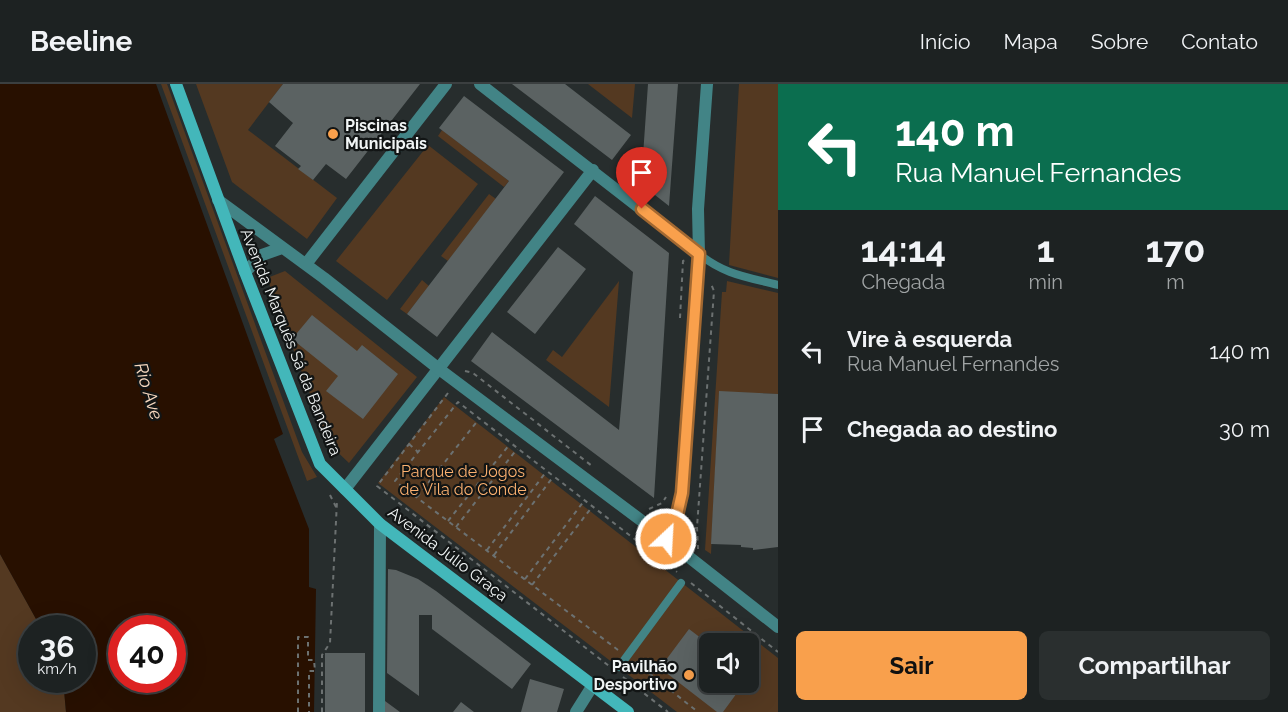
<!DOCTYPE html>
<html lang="pt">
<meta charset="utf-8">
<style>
:root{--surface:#1d2222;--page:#2a2f2f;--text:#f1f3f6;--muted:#a0a4a5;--line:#3b3f40;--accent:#f9a04c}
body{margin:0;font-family:Raleway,sans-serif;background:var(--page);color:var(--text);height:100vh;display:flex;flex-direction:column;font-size:22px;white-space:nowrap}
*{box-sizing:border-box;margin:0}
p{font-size:20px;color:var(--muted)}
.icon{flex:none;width:33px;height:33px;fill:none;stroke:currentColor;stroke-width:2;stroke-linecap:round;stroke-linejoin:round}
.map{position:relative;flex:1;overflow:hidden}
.sheet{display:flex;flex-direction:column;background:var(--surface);width:510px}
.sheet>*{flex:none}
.banner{background:#0b6e4f;color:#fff;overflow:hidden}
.controls{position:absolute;left:699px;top:549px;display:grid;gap:12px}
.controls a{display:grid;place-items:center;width:60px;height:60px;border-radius:9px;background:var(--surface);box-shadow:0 6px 24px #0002,0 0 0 2px var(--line);font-size:30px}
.speed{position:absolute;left:18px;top:531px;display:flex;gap:12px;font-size:30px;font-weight:700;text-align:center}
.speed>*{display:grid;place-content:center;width:78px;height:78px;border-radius:50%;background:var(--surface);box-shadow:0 6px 24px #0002,0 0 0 2px var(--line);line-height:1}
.speed small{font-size:15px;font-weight:400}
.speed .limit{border:9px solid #d22;background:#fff;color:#111}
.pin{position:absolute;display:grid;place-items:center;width:51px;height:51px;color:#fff;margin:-62px -26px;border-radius:50% 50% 50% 0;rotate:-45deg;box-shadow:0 0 6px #0007}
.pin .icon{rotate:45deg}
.me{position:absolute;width:66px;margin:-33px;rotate:25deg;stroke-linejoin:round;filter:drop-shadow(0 0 4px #0008)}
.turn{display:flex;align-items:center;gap:21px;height:126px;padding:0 18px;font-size:27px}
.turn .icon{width:78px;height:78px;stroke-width:2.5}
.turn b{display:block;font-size:42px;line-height:51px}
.eta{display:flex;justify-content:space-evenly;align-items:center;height:102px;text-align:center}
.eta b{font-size:36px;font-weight:700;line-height:42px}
.button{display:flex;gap:12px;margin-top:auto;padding:12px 18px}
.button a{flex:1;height:69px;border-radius:9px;background:var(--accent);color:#111;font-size:24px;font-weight:700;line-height:69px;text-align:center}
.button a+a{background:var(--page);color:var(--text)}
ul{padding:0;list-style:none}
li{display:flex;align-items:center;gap:18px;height:78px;padding:0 18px}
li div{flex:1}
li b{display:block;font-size:22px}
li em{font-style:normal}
header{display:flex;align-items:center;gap:36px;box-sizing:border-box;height:84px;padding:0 30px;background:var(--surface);border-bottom:2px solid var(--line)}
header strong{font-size:28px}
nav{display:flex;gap:33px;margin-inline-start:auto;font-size:21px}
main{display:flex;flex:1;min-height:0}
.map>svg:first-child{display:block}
</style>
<header>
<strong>Beeline</strong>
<nav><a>Início</a><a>Mapa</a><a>Sobre</a><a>Contato</a></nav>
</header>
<main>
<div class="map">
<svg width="778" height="628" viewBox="0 0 778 628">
<rect width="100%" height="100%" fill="#272d2d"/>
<path fill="#543921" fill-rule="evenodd" d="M161 0H167L302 368 317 393 307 397Z
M196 0H283L248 46 337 114 307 155 232 98Z
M588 0H635L632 34Z
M739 0H778V194L729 181Z
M442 46 509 97 504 103 438 52Z
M428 61 478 100 387 216 336 177Z
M489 110 496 115 448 177 441 172Z
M285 187 417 293 349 379 328 359 267 194Z
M422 196 429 202 407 230 400 225Z
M619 197 609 323 546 276 553 266 562 273Z
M727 197 778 209V310L719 308 711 470 705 466 722 208H726Z
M444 313 778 574V628H677L378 399ZM710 560H748V598H710Z
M0 470 41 544H32V596H61L64 606 66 628H0Z"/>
<path fill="#281000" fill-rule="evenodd" d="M0 0H156L283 350 274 355 309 445V503L316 505 314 628H66L64 606 61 596H82V544H41L0 470ZM122 544H172V596H122Z"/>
<path fill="#5b6262" d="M283 0H420L346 95 326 80 313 96 298 85 301 82 275 62 293 39 269 18Z
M512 0H565L631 51 612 76Z
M648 0H678L669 122 641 100Z
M464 12 564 88 437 253 407 230 509 97 439 44Z
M595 112 669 169 654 414 471 277 492 248 619 346 633 188 574 140Z
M558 163 586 185 535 250 507 228Z
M312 231 357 267 362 261 398 290 363 335 326 307 338 292 292 255Z
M719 307 778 310V463L753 466V464L741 463V461L711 460Z
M388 485 396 486 418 495 436 507 531 580 512 605 432 545V531H419V612L387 589Z
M689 545 710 561V598H745L723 628H717L660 584Z
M325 569H365V628H325Z
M530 595 564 605 557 628H521Z
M385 617 400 628H385Z
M461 618 474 628H453Z"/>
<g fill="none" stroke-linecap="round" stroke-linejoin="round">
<path stroke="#6c7171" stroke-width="2" stroke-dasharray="4.5 4.5" stroke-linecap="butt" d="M680 234 683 177 686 176
M465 287 473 289 592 382
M448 309 377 402 609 582
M409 360 418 368
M330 411 337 425
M417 413 479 335
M649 425 662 419 666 413
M448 437 510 360
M456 443 517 365
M697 443 698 465
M685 451 697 443 714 207 711 200
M487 466 546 388
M494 471 553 393
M525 495 584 417
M691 499 778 568
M532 501 592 423
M618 566 395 397 458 318 677 488
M635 578 698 628
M623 593 668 628
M298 628V553H308V576H314L315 587H309V628
M322 628V571L330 559 337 417"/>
<path stroke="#428486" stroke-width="8" d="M699 170C725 191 747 193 778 201
M619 583 681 499"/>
<path stroke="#428486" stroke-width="12" d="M480 0 699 170
M306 180 446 0
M345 405 593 86
M379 628 380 440
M576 628 593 601"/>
<path stroke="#428486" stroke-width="12" d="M218 116 324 194 439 285 666 455 778 543
M245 188 262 171 282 164
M666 455 674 444 682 409 699 170 698 125 707 0"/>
<path stroke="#43b7ba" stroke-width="12" d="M176 0 245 188 320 380 380 440 628 628"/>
</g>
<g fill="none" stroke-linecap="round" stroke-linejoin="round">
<g stroke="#a26831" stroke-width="15">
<path id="route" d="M642 125 699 170 682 409 674 444 666 455"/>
</g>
<use href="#route" stroke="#f9a04c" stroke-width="10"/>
</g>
<g fill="#f9a04c" stroke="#121515" stroke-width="2">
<circle cx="333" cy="50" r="6"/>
<circle cx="689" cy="591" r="6"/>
</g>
<g text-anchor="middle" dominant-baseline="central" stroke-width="4.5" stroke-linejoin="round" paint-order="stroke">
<g font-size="16" font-weight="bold" fill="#f1f5f5" stroke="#121515" text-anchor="start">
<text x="345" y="41">Piscinas<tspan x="345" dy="18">Municipais</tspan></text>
<text x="677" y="582" text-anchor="end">Pavilhão<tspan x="677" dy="18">Desportivo</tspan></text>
</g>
<g font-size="16" fill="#f1f5f5" stroke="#121515">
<text transform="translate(291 258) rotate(68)">Avenida Marquês Sá da Bandeira</text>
<text transform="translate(448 470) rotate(37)">Avenida Júlio Graça</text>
</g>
<g font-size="16" fill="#fcb170" stroke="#121515">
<text x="463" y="387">Parque de Jogos<tspan x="463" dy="18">de Vila do Conde</tspan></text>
</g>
<g font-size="18" font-style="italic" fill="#f9dac1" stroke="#121515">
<text transform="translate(149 307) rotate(73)">Rio Ave</text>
</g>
</g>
</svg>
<div class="controls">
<a><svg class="icon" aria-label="sound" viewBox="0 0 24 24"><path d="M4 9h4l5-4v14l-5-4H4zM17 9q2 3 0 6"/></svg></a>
</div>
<div class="speed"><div>36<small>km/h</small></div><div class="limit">40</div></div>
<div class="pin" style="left:642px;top:125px;background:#d93025"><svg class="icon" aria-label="arrive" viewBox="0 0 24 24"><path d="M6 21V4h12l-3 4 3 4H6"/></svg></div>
<svg class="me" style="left:666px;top:455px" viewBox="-20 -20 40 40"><circle r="17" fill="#f9a04c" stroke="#fff" stroke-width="3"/><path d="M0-11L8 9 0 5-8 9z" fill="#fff"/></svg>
</div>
<section class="sheet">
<div class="banner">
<div class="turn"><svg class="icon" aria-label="left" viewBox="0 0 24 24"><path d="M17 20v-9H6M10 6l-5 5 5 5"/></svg><div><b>140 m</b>Rua Manuel Fernandes</div></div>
</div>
<div class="eta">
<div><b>14:14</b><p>Chegada</p></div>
<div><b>1</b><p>min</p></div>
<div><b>170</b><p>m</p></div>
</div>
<ul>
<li><svg class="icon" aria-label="left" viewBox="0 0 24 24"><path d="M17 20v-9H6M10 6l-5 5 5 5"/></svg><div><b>Vire à esquerda</b><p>Rua Manuel Fernandes</p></div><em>140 m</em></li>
<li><svg class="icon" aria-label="arrive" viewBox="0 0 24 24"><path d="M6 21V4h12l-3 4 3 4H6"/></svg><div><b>Chegada ao destino</b></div><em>30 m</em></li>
</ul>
<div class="button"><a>Sair</a><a>Compartilhar</a></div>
</section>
</main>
